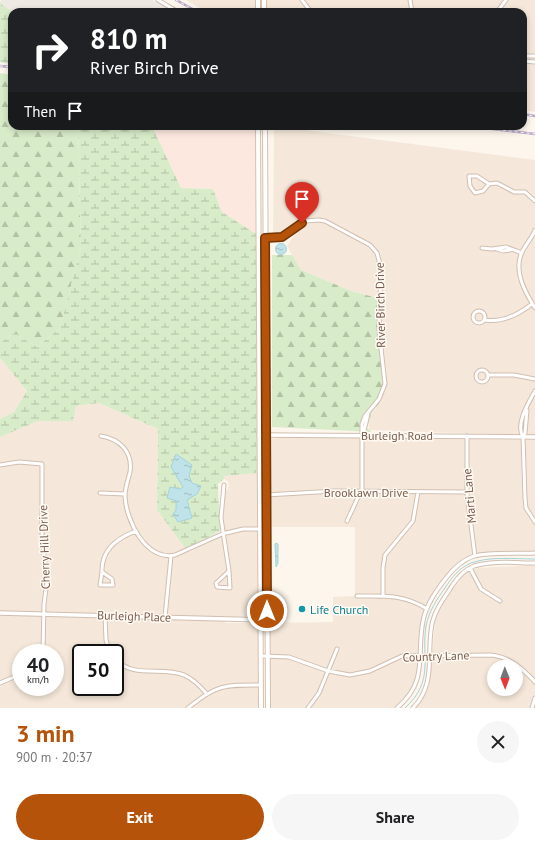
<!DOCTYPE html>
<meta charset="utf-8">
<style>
:root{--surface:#fff;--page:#f6f6f6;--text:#202124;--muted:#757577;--accent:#b45309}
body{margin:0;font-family:"PT Sans",sans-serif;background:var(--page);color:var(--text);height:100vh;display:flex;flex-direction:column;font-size:15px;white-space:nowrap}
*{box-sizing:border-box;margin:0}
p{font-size:13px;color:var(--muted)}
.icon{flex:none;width:22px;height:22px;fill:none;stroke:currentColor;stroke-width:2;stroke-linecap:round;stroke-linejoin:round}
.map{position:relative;height:708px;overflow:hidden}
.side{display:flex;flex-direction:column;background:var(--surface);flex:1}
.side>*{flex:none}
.guide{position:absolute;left:8px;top:8px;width:519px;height:122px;border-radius:12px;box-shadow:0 2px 6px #0003;background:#202124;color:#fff;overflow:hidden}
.needle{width:26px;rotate:179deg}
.tools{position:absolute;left:487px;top:660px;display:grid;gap:8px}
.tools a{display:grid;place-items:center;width:36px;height:36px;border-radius:50%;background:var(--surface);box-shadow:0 2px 6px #0003;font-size:20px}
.speed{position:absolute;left:12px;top:644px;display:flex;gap:8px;font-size:20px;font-weight:700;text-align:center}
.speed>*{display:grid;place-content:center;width:52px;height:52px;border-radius:50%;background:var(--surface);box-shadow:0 2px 6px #0003;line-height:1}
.speed small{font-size:10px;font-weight:400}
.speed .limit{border:2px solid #111;border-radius:6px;background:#fff;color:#111}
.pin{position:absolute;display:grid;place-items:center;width:34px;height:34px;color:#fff;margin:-41px -17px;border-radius:50% 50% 50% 0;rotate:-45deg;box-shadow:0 0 4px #0007}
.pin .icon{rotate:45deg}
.me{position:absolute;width:44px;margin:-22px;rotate:0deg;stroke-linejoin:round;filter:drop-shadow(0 0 3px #0008)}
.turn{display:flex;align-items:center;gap:14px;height:84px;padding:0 16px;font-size:18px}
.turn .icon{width:52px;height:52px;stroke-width:2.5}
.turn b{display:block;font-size:28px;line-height:34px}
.then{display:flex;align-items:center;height:38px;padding:0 16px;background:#0003;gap:8px;font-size:15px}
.round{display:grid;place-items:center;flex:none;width:42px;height:42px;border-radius:21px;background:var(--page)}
.overview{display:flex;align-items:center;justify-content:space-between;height:68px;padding:0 16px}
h1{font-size:24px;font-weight:600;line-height:30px;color:var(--accent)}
.action{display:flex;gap:8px;margin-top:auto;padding:8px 16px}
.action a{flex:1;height:46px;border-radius:24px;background:var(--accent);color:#fff;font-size:16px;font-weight:600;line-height:46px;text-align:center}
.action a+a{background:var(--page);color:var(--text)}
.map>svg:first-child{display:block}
</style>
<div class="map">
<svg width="535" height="708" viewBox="0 0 535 708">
<defs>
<pattern id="forest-firs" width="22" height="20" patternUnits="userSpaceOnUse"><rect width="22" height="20" fill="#d8ecc9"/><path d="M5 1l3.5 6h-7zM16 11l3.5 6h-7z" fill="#b4c2a5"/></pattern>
<pattern id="wetland-marsh" width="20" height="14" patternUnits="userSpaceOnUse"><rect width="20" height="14" fill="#d8ecc9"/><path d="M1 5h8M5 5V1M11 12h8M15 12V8" fill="none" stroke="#b4c2a5"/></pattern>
<pattern id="water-ripples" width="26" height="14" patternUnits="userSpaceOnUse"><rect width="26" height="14" fill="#bfe3e8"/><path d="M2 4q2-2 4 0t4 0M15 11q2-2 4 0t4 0" fill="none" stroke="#a0bbbe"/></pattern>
</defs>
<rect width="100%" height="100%" fill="#fdf6ec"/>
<path fill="#f5e8da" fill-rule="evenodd" d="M186 0H255L256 12H207Z
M267 0H535V112L523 110V12H267Z
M274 126 535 160V436L369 430 368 420 377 407 387 374 381 337V299L351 291 300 270 287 246 299 228 297 225 288 233 273 236Z
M0 358 27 391 14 412 0 419Z
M99 403 158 429 157 510 189 552 208 542 224 536 222 515 224 495 229 486 228 481 224 479 223 476 257 473 258 570 256 612 250 616 224 618 225 623H253L258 627 259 708H0V437L38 421H73L76 406ZM21 653H55V687H21ZM81 653H115V687H81Z
M282 437 535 440V553L496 554 471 557 446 577 424 614 419 663 415 682 411 691 395 708H270L269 623 333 622V597L355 596V527H268V444L271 439Z
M535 565V708H416L426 693 430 682 435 621 442 605 458 580 466 573 478 568ZM494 667H516V689H494Z"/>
<path fill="#fde8e0" d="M152 126H256V234L222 212 213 189 181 188Z"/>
<path fill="#efe9e4" d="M1 0H153L174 12H13L1 4Z"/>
<path fill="url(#forest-firs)" d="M0 73 12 75V126H78L81 247 60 328 37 347 14 333 0 343Z
M272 255H292L301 270 351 291 381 299V337L387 380 381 400 371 415 367 428 372 432 272 427Z"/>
<path fill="url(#wetland-marsh)" d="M0 0 1 4 13 12 12 35 9 34 12 64 0 62Z
M78 126H152L181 188 213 189 222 212 256 234 257 473 224 476V479L218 484 220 531 186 549 157 510 158 429 99 403 76 406 73 421H38L0 437V419L14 412 27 391 0 358V343L14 333 37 347 60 328 81 247Z"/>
<path fill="url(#water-ripples)" stroke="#a5d3da" d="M275.5 249a5.5 5.5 0 1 1 11 0a5.5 5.5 0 1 1-11 0Z
M176 454 192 465 189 476 192 483 201 486 197 494 187 500 192 518 178 522 173 514 176 510V501L167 498 170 487 180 489 183 487 171 467Z
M276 543 278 544V563L276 567 275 544Z"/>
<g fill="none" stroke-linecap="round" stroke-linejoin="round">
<path stroke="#a5d3da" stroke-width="1" d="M405 708C435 681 421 658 426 626 429 611 437 599 445 588 452 577 459 568 471 563 490 556 515 559 535 559"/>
<g stroke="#d1beb0" stroke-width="5">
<path id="minor" d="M158 0 178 12
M302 0 311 12
M410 0 412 12
M497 12 506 0
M523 56H535
M523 61 535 62
M489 184 483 191 475 193 470 186 469 176H477L489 184 497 183 514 192H525L535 201
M535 230C532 238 526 244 522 252 513 271 525 292 535 308
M259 238 282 237 306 221 318 220 325 221 370 245 377 253 381 268 379 330 385 384 379 399 365 416 362 424V491
M482 248 492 249 506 247 522 253
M497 249 503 251 510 250
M473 317a6 6 0 1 1 12 0a6 6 0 1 1-12 0Z
M485 320C502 323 519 314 532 304
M476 376a6 6 0 1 1 12 0a6 6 0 1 1-12 0Z
M488 375H514L535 379
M527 410 525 433 523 437 525 498 526 508 535 522
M363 435 368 414
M101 436C120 439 133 452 130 472 128 480 125 488 125 496 126 521 146 561 175 555L222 534 243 529H266
M467 436V494L475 556
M523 437C515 424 529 402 535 391
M0 465 19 462 42 464V537L47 581 44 604 43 653
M224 485 221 518 229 571
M100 493 125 494
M266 495 335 491 467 492
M347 521 361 491
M470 568 481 589 500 601
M229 571 230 588 217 587 216 583Z
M102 572C101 550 117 538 136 531
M102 572 112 579 113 585H100Z
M357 596C384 596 403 594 427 609
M383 596V568L385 555 413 521 418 492
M105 616 106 640 110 653
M165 617 171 556
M263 656 289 657 328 671 350 675 370 671 402 656 491 655C510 657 522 668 535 682
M115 659C133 679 162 666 184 675 193 679 200 686 206 693
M115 676 122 665
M0 683 21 674
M188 708C217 684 225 685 261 685
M308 708 319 693 337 649
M397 708C429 681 416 656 423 621 426 605 436 591 446 578 453 569 462 560 474 556 493 552 516 554 535 553
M413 708C437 683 426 655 432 624 435 610 444 598 452 586 457 578 464 570 474 566 493 560 516 563 535 563
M532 708 535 698"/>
</g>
<g stroke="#d1beb0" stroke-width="5.5">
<path id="tertiary" d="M259 435 535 437
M0 613 267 620"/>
</g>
<g stroke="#d6c0b0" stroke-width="6">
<path id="secondary" d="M258 0V12
M264 0V12
M258 126 261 708
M265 126 268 708"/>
</g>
<use href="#minor" stroke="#fff" stroke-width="3"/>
<use href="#tertiary" stroke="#fff" stroke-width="3.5"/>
<use href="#secondary" stroke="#fff" stroke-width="4"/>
<g stroke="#b9a8c9" stroke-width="2.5">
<path id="rail" d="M176 0 198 12
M0 66 12 67
M523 114 535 116
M467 126 535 134"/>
</g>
<use href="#rail" stroke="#fffaf3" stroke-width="1" stroke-dasharray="3" stroke-linecap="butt"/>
</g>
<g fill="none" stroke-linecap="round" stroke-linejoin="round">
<g stroke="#753606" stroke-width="10">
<path id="route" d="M267 611 265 238 282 237 302 223"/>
</g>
<use href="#route" stroke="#b45309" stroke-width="7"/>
</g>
<circle fill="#0f9aa8" stroke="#fffaf3" stroke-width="1.5" cx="302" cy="609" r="4"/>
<g text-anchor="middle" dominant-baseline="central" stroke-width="3" stroke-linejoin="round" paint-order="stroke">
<g font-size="12" fill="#7a5c4d" stroke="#fffaf3">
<text transform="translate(380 305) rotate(-91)">River Birch Drive</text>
<text x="397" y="435">Burleigh Road</text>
<text x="366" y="492">Brooklawn Drive</text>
<text transform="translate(469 496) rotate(-95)">Marti Lane</text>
<text transform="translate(44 547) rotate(-92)">Cherry Hill Drive</text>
<text transform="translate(134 616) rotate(2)">Burleigh Place</text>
<text transform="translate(436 656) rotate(-2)">Country Lane</text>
</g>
<g font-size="12" fill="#0d838f" stroke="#fffaf3" text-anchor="start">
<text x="310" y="609">Life Church</text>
</g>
</g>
</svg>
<div class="tools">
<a><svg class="needle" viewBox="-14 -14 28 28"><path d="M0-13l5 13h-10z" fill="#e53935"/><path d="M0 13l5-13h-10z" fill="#757577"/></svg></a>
</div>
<div class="speed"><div>40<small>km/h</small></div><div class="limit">50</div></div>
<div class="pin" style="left:302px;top:223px;background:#d93025"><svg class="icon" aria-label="arrive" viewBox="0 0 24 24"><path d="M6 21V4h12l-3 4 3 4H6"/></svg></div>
<svg class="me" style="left:267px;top:611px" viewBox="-20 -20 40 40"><circle r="17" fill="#b45309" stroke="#fff" stroke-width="3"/><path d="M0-11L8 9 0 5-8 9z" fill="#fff"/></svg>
<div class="guide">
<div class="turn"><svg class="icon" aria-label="right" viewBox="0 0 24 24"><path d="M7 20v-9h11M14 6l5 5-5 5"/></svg><div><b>810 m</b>River Birch Drive</div></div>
<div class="then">Then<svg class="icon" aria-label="arrive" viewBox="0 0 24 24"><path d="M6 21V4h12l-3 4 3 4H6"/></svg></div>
</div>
</div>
<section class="side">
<div class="overview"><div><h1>3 min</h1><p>900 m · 20:37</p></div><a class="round"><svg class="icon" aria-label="close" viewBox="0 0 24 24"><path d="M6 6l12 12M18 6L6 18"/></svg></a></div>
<div class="action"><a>Exit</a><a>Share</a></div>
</section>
